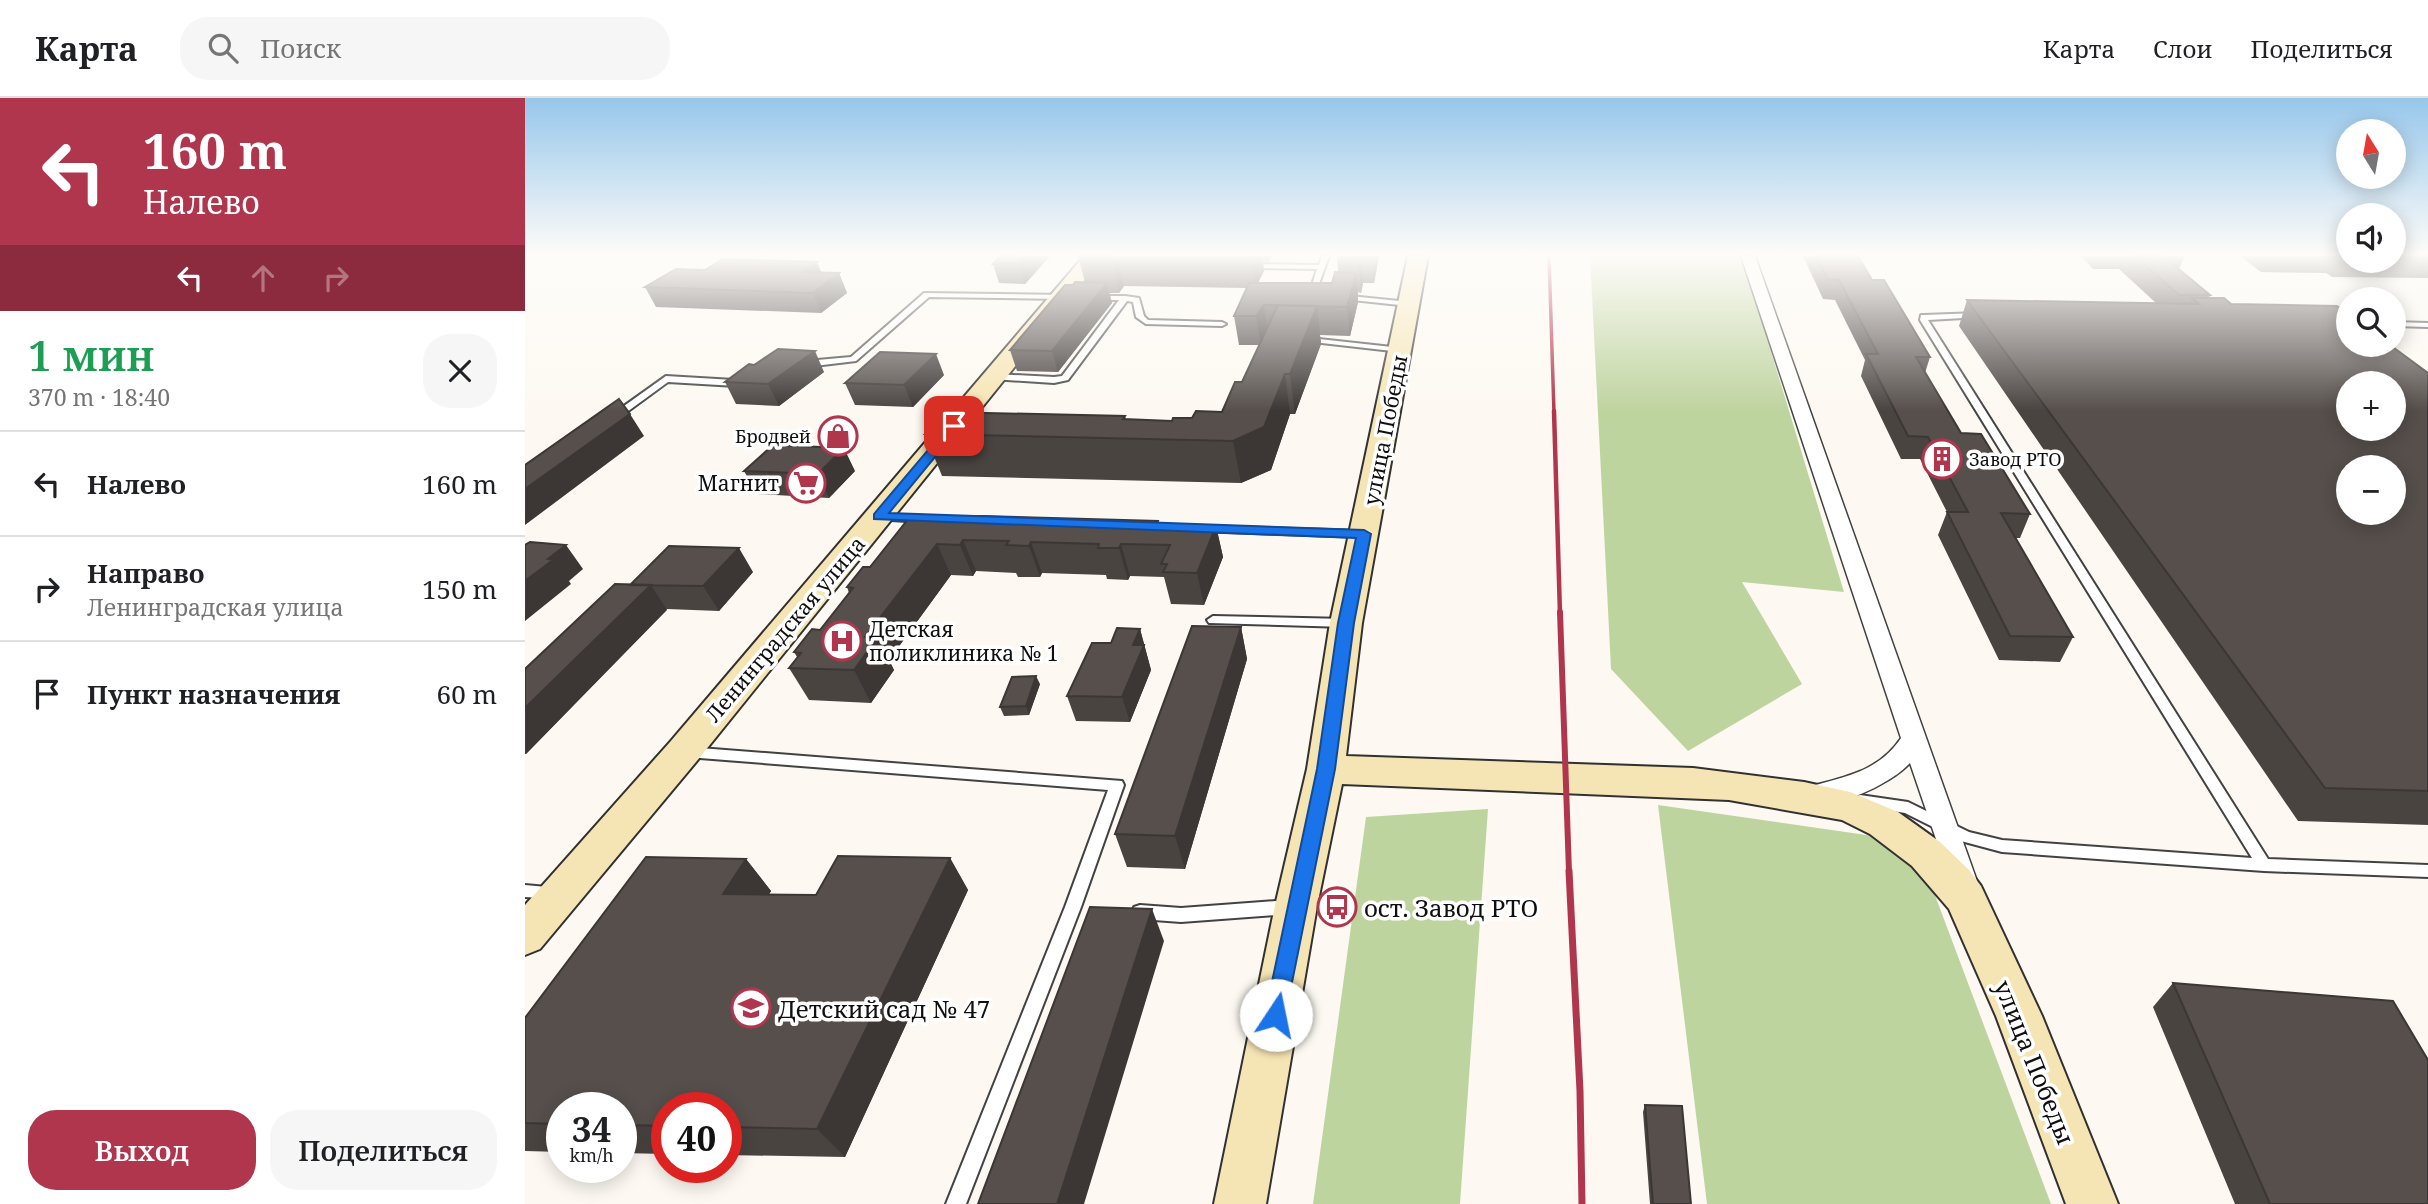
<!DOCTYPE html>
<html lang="ru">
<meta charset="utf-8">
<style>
:root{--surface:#fff;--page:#f6f6f6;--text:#202124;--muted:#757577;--line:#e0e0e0;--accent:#b0364d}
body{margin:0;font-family:"Noto Serif",serif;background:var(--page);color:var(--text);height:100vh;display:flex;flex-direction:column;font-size:26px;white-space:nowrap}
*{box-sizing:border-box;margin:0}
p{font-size:23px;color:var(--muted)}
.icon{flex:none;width:38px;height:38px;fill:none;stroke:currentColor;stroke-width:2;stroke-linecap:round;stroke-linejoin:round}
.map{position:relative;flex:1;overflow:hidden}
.side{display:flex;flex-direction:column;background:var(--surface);width:525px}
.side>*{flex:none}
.banner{background:#b0364d;color:#fff;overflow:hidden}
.needle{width:46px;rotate:349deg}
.tools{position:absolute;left:1811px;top:21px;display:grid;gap:14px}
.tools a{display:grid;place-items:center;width:70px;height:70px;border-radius:50%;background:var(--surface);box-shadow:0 4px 18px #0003;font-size:35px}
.speed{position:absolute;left:21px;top:994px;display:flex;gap:14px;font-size:35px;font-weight:700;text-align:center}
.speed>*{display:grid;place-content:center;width:91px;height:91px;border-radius:50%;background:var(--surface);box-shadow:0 4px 18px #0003;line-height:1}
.speed small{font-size:18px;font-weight:400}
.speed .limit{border:10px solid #d22;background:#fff;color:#111}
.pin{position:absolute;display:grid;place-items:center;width:60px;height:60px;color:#fff;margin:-30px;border-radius:14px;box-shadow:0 4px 10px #0006}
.me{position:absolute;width:77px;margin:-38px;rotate:11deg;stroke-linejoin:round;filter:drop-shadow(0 0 5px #0008)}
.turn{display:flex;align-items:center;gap:24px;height:147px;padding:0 28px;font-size:32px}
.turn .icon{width:91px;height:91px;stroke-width:2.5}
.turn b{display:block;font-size:49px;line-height:60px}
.lanes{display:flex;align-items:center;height:66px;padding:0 28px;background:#0003;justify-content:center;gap:35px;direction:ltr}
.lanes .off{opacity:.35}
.round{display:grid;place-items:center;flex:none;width:74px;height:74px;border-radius:28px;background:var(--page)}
.summary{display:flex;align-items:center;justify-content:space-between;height:119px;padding:0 28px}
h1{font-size:42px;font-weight:600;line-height:52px;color:#1e9e55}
.action{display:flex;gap:14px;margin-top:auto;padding:14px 28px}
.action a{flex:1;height:80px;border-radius:28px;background:var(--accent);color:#fff;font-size:28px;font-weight:600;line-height:80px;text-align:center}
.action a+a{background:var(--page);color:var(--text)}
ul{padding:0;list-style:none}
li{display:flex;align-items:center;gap:21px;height:105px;padding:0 28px;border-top:2px solid var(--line)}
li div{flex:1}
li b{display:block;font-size:26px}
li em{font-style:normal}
header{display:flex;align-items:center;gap:42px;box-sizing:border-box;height:98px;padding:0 35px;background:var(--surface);border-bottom:2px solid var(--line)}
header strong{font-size:33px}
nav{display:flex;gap:38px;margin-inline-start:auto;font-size:24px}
.search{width:490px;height:63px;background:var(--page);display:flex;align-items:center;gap:18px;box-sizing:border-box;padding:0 24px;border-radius:28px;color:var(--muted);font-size:26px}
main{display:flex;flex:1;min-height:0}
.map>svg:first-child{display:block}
</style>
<header>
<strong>Карта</strong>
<div class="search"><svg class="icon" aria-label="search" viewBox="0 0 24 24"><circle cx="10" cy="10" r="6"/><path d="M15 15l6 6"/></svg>Поиск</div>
<nav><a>Карта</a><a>Слои</a><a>Поделиться</a></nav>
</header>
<main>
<section class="side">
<div class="banner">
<div class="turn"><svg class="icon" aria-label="left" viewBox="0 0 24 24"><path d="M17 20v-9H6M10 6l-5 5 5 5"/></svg><div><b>160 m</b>Налево</div></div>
<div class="lanes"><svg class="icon" aria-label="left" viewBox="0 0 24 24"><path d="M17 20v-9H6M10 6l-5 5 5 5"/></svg><svg class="icon off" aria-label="ahead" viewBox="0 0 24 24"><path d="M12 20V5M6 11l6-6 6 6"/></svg><svg class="icon off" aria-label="right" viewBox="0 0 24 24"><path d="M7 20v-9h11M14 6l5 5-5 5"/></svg></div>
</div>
<div class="summary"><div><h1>1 мин</h1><p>370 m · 18:40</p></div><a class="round"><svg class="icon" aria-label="close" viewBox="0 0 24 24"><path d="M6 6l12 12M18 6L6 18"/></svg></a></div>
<ul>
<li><svg class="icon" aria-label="left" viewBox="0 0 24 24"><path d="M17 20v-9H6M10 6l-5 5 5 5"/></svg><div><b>Налево</b></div><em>160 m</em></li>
<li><svg class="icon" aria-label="right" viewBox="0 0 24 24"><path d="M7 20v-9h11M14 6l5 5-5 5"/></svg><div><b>Направо</b><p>Ленинградская улица</p></div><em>150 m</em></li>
<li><svg class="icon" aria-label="arrive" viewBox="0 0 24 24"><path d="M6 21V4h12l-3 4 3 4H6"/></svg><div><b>Пункт назначения</b></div><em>60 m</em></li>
</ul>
<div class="action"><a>Выход</a><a>Поделиться</a></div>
</section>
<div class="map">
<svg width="1903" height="1106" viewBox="0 0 1903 1106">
<rect width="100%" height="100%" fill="#fdf9f2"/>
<path fill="#bed49f" d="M1065 158H1217L1319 494 1217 484 1277 586 1163 653 1086 571Z
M1133 707 1390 744 1526 1106H1182Z
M963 711 935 1106H788L841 719Z"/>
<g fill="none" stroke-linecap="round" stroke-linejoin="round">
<g stroke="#424242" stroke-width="4">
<path id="lane" d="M797 158H804L794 186V189L801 195 797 197 786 190 792 171 722 170 718 168 722 166 794 167Z
M399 195 539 197 543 199 539 201 404 199 331 263 281 269 277 266 281 263 326 259Z
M815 197 884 204 888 206 884 208 818 201 814 199Z
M568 198H600L614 200 619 218 623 222 697 224 701 226 697 228 621 226 611 219 608 204 602 203 543 282 529 285 467 281 466 279 470 276 529 279 537 278 594 202H568Z
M1453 215H1456V219L1403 222 1743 761 1903 767V779L1739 773 1477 754 1436 743 1380 715 1330 707 1328 703 1330 699 1335 697 1383 704 1444 734 1477 742 1727 760 1395 222 1396 217H1399Z
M1869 224 1903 225V229L1869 228Z
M776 239 876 250 880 252 876 254 779 243 775 241Z
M141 278 209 282 214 280 218 283 211 288 143 284 91 322H85V318Z
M354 416 398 418 403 421 398 424 350 421 349 419Z
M675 428 839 433 844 436 839 439 671 433 670 431 671 429Z
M688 518 821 521 827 525 821 529 684 525 682 522Z
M162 649 597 683 599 687 556 809 441 1106H421L540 809 583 692 162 659 157 658 155 654 157 650Z
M0 787 33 790 36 795 33 800 28 801 0 799Z
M764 802 770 804 772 809 770 814 764 816 656 824 615 821 609 819 607 814 609 809 615 807 656 810Z"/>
</g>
<g stroke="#424242" stroke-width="3">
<path id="street" d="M1216 158H1230L1453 786 1449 794 1439 798 1429 794 1385 665C1365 687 1306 714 1277 705L1273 698 1277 691C1315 679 1352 676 1376 640Z"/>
</g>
<g stroke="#313131" stroke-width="4">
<path id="secondary" d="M559 158H579L171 664 15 851 0 857V807L145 644Z
M883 158H903L837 525 821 658 1168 670 1279 684 1325 694 1373 714 1415 744 1444 772 1456 788 1517 918 1593 1106H1541L1471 918 1424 811 1387 768 1345 736 1317 722 1204 702 817 686 792 808 741 1106H689L750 808 782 671 805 525Z"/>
</g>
<use href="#lane" fill="#fff" fill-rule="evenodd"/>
<use href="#street" fill="#fff" fill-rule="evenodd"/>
<use href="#secondary" fill="#f6e5b4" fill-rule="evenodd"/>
<path stroke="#b0364d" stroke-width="3.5" d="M1024 158 1029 315"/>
<path stroke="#b0364d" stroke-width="4.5" d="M1029 313 1035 516"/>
<path stroke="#b0364d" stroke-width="6" d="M1035 514 1044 774"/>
<path stroke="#b0364d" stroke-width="7" d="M1044 773 1055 993 1057 1106"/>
</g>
<path fill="#4a4441" d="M475 158H525L500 186 474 185 468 166Z
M553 158H747L744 164 738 163 739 173 733 185H807L813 174 812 158H854L849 185H838L836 195 833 194V204L825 238 795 237 796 246 770 316H765L746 372 716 385 417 378 400 336 600 318 601 321 647 323 667 320 697 314 717 284 734 247H714L709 218 722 190 599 188 594 195H584L587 205 533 274 492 273 485 252 548 187 560 184Z
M1278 158H1333L1347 182 1405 259 1400 275 1436 335 1505 416 1495 440H1490L1548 539 1535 564 1474 562 1413 437 1422 414 1395 361H1376L1336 278 1340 262 1310 202 1298 201Z
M1556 158H1660L1654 171 1685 197 1684 200 1706 206 1903 275V727L1773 723 1434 228 1442 202 1631 205 1594 171H1568Z
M1715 158H1824V163H1869V158H1903V180L1807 179 1801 175 1736 174Z
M296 175H314L322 195 296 215 131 209 120 189Z
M229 267 299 274 254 308 211 306 200 284Z
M419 277 388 309 330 307 320 285Z
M219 373H330L304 400 232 396Z
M384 420 633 423 634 427 691 428 698 459 679 507 646 506 639 479 605 478 603 482 582 481 581 477 517 475 515 479H493L491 475 451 473 448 478 426 477 364 562 369 572 346 605 284 602 264 570 272 559 269 554 295 532 324 495 322 489 345 469Z
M228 474 194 513 142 511 1 656H0V571L105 487Z
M716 529 722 561 660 771 602 769 590 736Z
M615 531 626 572 605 624 551 623 542 598 586 545Z
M515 586 504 617 479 618 475 609Z
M425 760 443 792 320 1059 201 1057V1010H142V1056L96 1055V1010H37V1054L0 1053V920L221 761 246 793 244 796 291 797Z
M1648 885 1903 1106H1710L1628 909Z
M1120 1007 1166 1106H1125L1118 1014Z"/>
<path fill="#3c3735" d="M502 158H525L500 186 494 166Z
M586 158H592L599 188 594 195Z
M725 158H737L739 173 730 190Z
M833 158H836L838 185 836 195Z
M847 158H854L849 185Z
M292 164 300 183 277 174Z
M314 175 322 195 296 215 288 195Z
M831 176 833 204 825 238 822 209Z
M582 185 587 205 533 274 527 253Z
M739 207 743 235 736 247 731 218Z
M792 208 796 246 770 316 765 276Z
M290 253 299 274 254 308 243 286Z
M411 256 419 277 388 309 379 287Z
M760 276 765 316 746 372 716 385 708 343Z
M105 316 119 338 0 427V391Z
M319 350 330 373 304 400 293 376Z
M691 428 698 459 679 507 672 475Z
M438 442 451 473 448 478 435 447Z
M506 444 517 475 515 479 504 448Z
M412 446 426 477 364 562 369 572 346 605 329 572 340 539Z
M596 446 605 478 603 482 594 450Z
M41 447 58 471 44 483 46 486 0 523V483L23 461Z
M214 450 228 474 194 513 178 488Z
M126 487 142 512 1 656 0 654V610Z
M716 529 722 561 660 771 650 738Z
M615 531 626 572 605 624 597 599 608 547Z
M511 578 515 586 504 617 501 608Z
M425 760 443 792 320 1059 292 1031Z
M221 761 246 793 225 828 198 796Z
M627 811 639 843 559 1106H532Z"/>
<path fill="#564f4c" stroke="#3c3735" stroke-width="2" fill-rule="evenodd" d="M475 158H502L494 166H468Z
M553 158H586L585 159Z
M1291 158H1333L1347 182H1359L1405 259H1391L1436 335 1456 336 1505 416 1476 415 1548 539 1485 538 1422 414H1443L1403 339 1383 338 1341 256H1353L1314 182 1303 181Z
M1610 158H1638L1685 197H1654Z
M1869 158H1903V161L1869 160Z
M198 161 292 164 277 174 314 175 288 195 120 189 151 171 180 172Z
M810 174 831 176 822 209 739 207 731 218H709L724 185H807Z
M550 184 582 185 527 253 485 252 540 187H548Z
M1667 200H1699L1706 206 1812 208 1824 216V247H1865L1903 275V693L1800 690 1442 202 1674 206ZM1824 285H1869V331H1824ZM1824 369H1869V415H1824Z
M746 207 792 208 765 276H760L739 329 708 343 400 336 418 314 600 318 598 321 647 323 648 320H667L671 313 697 314 710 284H717L752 209Z
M253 251 290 253 243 286 200 284 224 266 229 267Z
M355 254 411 256 379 287 320 285Z
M94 301 105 316 0 391V367Z
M248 347 319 350 293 376 219 373Z
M456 418 633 423 632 427 691 428 672 475 638 474 642 466H636L645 447 596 446 594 450H573L574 446 506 444 504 448 481 447 484 443 438 442 435 447 412 446 340 539 352 540 329 572 264 570 276 555 269 554 287 531 295 532 328 490 322 489 338 469H345L384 420Z
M5 444 41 447 23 461 28 462 0 483V447Z
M144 448 214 450 178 488 105 487Z
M90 486 126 487 0 610V571Z
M667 528 716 529 650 738 590 736Z
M592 530 615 531 608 547H619L597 599 542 598 567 545H586Z
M511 578 501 608 475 609 487 579Z
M313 758 425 760 292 1031 201 1029V1010H142V1028L96 1027V1010H37V1026L0 1025V920L121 759 221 761 198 796 291 797Z
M565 809 627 811 532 1106H453Z
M1648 885 1868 903 1903 962V1106H1745Z
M1120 1007 1157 1008 1166 1106H1128Z"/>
<linearGradient id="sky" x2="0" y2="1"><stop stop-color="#96c7eb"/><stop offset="0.5" stop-color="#fefcf9"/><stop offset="1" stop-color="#fefcf9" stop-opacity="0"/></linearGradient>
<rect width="1903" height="313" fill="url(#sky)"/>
<path fill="#1a73e8" stroke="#114b97" stroke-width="2" d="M429 324 435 328 433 331 364 415 839 432 846 436 829 525 810 671 759 924 751 927 743 924 740 917 792 671 813 525 831 440 349 421V416L425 326Z"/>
<defs>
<g id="shop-ring" transform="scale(2.0125)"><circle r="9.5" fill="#fff" stroke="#b0364d" stroke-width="1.5"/><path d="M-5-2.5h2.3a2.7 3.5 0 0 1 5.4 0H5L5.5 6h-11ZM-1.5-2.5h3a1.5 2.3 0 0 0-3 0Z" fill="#b0364d"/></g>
<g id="building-ring" transform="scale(2.0125)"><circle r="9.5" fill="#fff" stroke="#b0364d" stroke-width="1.5"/><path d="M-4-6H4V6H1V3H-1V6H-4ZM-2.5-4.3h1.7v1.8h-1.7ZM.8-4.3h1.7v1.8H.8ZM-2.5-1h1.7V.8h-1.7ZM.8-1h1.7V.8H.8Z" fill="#b0364d"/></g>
<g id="supermarket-ring" transform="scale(2.0125)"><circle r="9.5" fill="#fff" stroke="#b0364d" stroke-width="1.5"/><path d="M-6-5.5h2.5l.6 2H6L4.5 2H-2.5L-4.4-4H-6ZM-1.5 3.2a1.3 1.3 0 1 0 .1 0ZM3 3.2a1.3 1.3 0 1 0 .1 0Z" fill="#b0364d"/></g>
<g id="hospital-ring" transform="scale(2.0125)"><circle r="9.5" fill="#fff" stroke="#b0364d" stroke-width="1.5"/><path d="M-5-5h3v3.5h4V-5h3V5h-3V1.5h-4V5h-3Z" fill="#b0364d"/></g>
<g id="bus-ring" transform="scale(2.0125)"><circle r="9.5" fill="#fff" stroke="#b0364d" stroke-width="1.5"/><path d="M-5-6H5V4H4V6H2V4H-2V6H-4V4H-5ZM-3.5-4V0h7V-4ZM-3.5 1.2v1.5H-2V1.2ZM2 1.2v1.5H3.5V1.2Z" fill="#b0364d"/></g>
<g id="school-ring" transform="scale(2.0125)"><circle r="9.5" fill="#fff" stroke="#b0364d" stroke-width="1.5"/><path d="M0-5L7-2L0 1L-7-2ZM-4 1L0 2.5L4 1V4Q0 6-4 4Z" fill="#b0364d"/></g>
</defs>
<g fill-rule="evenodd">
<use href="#shop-ring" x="313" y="338"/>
<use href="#building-ring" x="1417" y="361"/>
<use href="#supermarket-ring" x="281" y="385"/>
<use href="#hospital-ring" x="317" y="543"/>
<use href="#bus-ring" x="812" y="809"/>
<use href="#school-ring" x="226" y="910"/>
</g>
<g text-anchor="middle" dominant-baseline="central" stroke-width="7" stroke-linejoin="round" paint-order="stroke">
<g font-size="18" fill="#0f0f0f" stroke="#fff" text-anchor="end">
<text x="286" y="338">Бродвей</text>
<text x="1444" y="361" text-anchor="start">Завод РТО</text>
</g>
<g font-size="21" fill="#0f0f0f" stroke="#fff">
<text transform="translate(860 332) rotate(-79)">улица Победы</text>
<text transform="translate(260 531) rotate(-50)">Ленинградская улица</text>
</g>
<g font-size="21" fill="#0f0f0f" stroke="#fff" text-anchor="end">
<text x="254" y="385">Магнит</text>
<text x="344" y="531" text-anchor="start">Детская<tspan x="344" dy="24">поликлиника № 1</tspan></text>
</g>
<g font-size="24" fill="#0f0f0f" stroke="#fff" text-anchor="start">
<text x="839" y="809">ост. Завод РТО</text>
<text x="253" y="910">Детский сад № 47</text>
</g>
<g font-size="24" fill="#0f0f0f" stroke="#fff">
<text transform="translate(1510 964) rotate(68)">улица Победы</text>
</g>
</g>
</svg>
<div class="tools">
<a><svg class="needle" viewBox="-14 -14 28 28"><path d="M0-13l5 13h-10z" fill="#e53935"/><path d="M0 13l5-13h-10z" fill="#757577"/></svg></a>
<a><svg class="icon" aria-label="sound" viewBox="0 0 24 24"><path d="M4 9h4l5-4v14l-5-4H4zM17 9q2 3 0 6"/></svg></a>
<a><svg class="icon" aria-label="search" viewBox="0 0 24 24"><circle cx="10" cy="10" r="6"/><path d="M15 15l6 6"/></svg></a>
<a>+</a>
<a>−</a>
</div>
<div class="speed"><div>34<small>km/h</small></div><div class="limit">40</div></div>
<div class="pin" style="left:429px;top:328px;background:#d93025"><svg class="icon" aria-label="arrive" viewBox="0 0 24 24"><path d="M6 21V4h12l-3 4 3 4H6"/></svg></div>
<svg class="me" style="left:751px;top:917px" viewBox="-20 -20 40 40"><circle r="19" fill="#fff"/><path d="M0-13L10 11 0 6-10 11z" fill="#1a73e8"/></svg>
</div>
</main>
